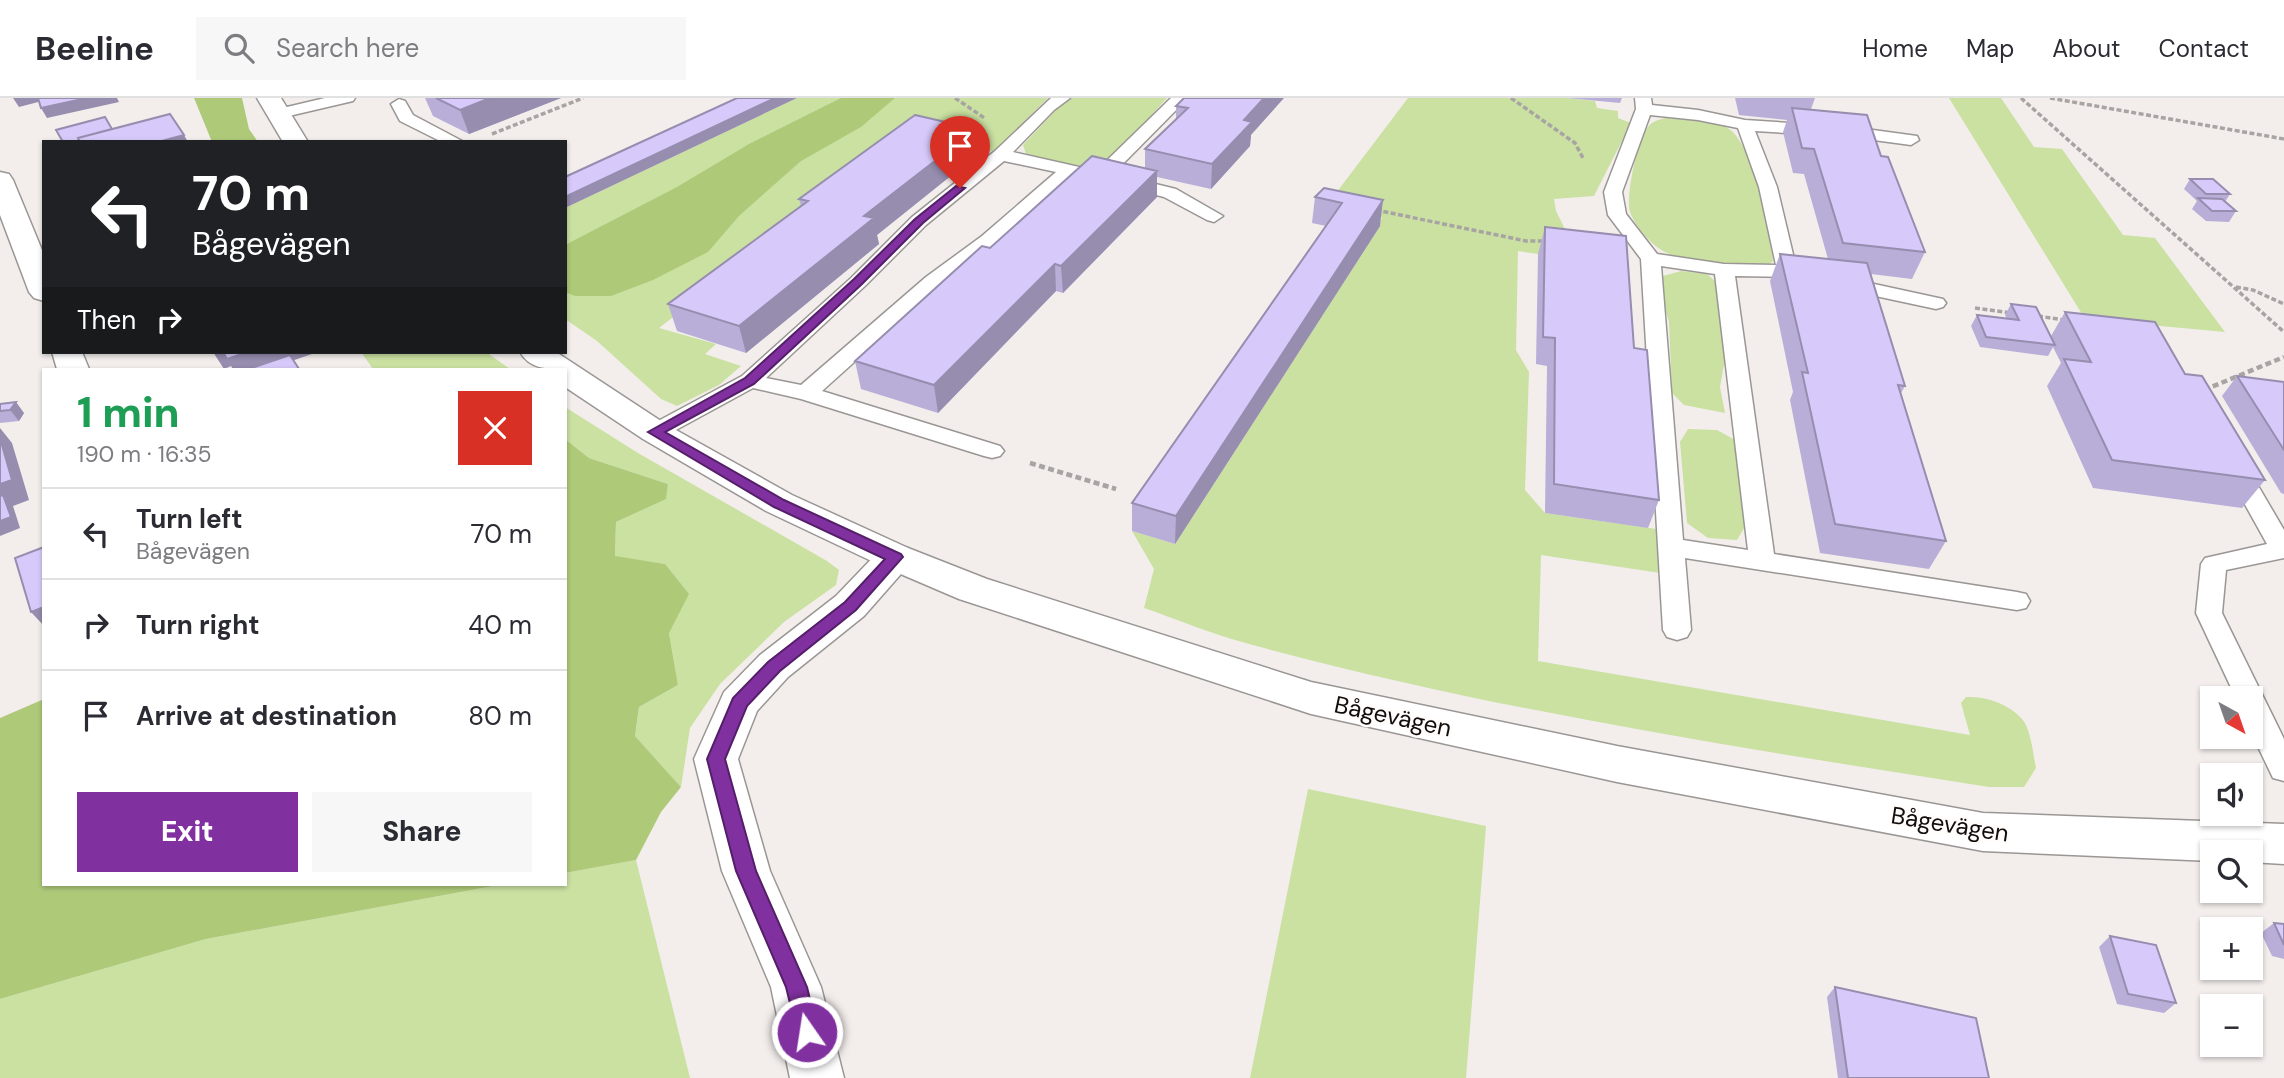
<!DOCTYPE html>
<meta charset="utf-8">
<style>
:root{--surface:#fff;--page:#f7f7f7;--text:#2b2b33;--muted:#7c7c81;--line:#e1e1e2;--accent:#8130a0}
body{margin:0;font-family:"DM Sans",sans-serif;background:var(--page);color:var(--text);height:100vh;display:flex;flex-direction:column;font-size:26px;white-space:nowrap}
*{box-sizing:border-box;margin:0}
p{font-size:23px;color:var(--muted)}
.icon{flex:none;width:38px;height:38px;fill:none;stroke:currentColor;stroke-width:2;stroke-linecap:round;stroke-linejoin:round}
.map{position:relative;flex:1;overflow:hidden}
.side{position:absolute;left:42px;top:270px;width:525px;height:518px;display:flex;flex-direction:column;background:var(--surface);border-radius:0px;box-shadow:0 2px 5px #0004}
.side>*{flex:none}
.guide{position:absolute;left:42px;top:42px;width:525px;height:214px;border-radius:0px;box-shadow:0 2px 5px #0004;background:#202124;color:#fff;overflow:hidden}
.needle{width:46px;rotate:140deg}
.fabs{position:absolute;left:2200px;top:588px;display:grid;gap:14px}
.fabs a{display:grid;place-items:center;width:63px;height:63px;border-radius:0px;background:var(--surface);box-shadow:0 2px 5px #0004;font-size:35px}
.pin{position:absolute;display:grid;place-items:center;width:60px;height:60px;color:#fff;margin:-72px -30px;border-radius:50% 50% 50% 0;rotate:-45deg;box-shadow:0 0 7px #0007}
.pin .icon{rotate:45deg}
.me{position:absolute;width:77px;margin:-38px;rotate:347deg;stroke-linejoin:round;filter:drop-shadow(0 0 5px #0008)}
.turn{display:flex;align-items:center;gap:24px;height:147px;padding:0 35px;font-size:32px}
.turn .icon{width:91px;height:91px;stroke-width:2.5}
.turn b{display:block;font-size:49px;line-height:60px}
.then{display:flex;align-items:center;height:66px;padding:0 35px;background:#0003;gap:14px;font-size:26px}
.round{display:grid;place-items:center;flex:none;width:74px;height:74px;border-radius:0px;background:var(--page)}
.head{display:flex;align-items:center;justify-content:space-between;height:119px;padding:0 35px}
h1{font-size:42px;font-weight:800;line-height:52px;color:#1e9e55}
.cta{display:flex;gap:14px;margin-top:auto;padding:14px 35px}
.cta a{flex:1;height:80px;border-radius:0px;background:var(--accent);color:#fff;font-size:28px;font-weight:800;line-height:80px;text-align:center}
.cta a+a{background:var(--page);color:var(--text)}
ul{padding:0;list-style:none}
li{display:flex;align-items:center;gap:21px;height:91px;padding:0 35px;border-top:2px solid var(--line)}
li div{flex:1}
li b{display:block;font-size:26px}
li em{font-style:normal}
header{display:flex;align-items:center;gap:42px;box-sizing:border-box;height:98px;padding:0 35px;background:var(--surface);border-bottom:2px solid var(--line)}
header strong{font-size:33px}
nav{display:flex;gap:38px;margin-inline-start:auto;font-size:24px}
.search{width:490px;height:63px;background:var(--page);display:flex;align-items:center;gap:18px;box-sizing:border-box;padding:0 24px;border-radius:0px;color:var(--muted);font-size:26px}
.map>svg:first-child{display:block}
</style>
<header>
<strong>Beeline</strong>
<div class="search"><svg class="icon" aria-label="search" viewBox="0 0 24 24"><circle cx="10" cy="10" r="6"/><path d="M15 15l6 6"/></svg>Search here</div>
<nav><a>Home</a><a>Map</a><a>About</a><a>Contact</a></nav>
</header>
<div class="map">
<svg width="2284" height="980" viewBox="0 0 2284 980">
<rect width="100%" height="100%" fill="#f3eeec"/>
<path fill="#cae1a2" d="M797 0H1048L995 52 978 56 918 42 791 128 659 230 716 246 705 256 741 268 719 287 677 308 661 301 597 243 565 221V110Z
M1071 0H1167C1148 20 1112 69 1085 70 1067 71 1044 60 1026 56L1023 47 1057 11Z
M1408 0H1567L1595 3 1597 10 1618 13V20L1631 25 1594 98 1554 101 1556 113 1573 147 1538 156 1518 153 1516 252 1529 274 1525 392 1545 415 1656 431 1660 475 1541 457 1538 563 1970 637 1961 605 1966 599C1985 598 2008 605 2022 621 2031 631 2033 656 2036 670L2024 689H1989C1741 650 1492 612 1249 546 1214 537 1179 522 1144 510L1154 471 1132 433 1175 446 1379 128 1382 119 1327 107Z
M1949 0H2001L2034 49 2062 51 2123 137 2155 140 2225 234 2085 221Z
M1665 20C1683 22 1714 20 1729 31 1755 49 1770 133 1773 163L1767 168C1734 168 1695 169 1665 154 1651 147 1635 128 1630 114 1625 99 1638 42 1647 30 1652 23 1658 22 1665 20Z
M1681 173 1707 176 1717 185 1726 255 1720 289 1725 315 1684 307 1672 295 1669 224 1659 189 1663 178Z
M361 254H486L510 271H373Z
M565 309 638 355 827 463 839 472 836 487 784 524 720 586 690 630 681 689 635 638 639 609 678 587 669 535 665 466 615 459 616 424 665 401 668 386 589 360 565 341Z
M1688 331 1717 332 1737 343 1746 427 1737 442 1708 440 1687 425 1680 344Z
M1308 691 1486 728 1466 980H1250Z
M636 762 690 980H0V901L206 841 504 786H565V775Z"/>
<path fill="#aeca79" d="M194 0H242L249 31 258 44H212Z
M841 0H895L861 29 801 63 739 118 708 154 653 182 611 198H575L565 194V147L677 89 749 46Z
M565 341 589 360 668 386 666 401 616 424 615 458 665 466 689 496 669 535 678 587 639 609 635 638 681 689 661 714 636 762 565 775Z
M44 601V786H504L206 841 0 901V620Z"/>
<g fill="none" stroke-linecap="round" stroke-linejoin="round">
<g stroke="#9a9694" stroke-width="3">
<path id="lane" d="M325 0H355L353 3 276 21 268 16 270 13Z
M1051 0H1070L1054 12 1013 54 1088 71 1091 75 1088 79 1073 78 996 146 940 187 822 293 1000 348 1004 353 1000 358 992 360 984 358 801 301 753 290 663 339H647L643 334 647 329 742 278 851 180 912 119 995 53ZM1004 63 1056 74 982 138 926 179 801 287 766 280 865 188 926 127Z
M1171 0H1188L1107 82H1095L1092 78 1095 74Z
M1635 0H1651L1652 7 1698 12 1745 22 1851 29 1917 38 1919 42 1911 47 1851 39 1755 33 1777 89 1796 169 1943 201 1946 205 1943 209 1936 211 1787 179 1735 178 1774 456 2017 494 2026 496 2030 503 2026 510 2017 512 1685 460 1691 532 1687 539 1677 542 1667 539 1663 532 1641 161 1608 117 1604 94 1636 11ZM1650 17 1698 22 1738 30 1759 89 1776 167 1724 166 1657 156 1626 116 1622 94ZM1661 168 1715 176 1748 452 1683 442Z
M399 1 405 3 413 17 464 44H442L400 23 391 6Z
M1123 78 1176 91 1223 118 1214 124 1207 122 1164 99 1117 87 1114 83 1117 79Z
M2235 359 2243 362 2284 432V460L2226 472 2222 515 2284 641V683L2273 680 2250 632V600H2236L2196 515 2201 466 2205 460 2267 446 2223 367 2227 362Z"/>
</g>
<g stroke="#9a9694" stroke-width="3">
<path id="street" d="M0 74 9 76 13 82 44 157V203L34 200 29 194 0 117Z
M52 254H82L89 271H57Z
M895 446 908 450 914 459 908 468 864 518 788 579 757 613 738 661 770 773 821 889 844 980H790L771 889 722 773 694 661 724 594 760 557 836 498 882 450Z"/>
</g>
<g stroke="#9a9694" stroke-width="3">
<path id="secondary" d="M257 0H281L308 44H283Z
M520 254H556L667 327 792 397 908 450 987 481 1311 584 1617 648 1983 715 2284 726V766L2250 764V754H2212V763L1983 753 1617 684 1311 616 959 501 882 468 766 413 643 341 565 289V271C546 271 530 271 520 254Z"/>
</g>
<path stroke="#a8a4a3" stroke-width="3.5" stroke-dasharray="5 2.5" stroke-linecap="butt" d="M955 0 986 21
M1511 0 1575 45 1584 62
M2021 0 2284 234
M2050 0 2284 41
M492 36 583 0
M1376 112 1526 143H1547
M2236 189 2253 192 2284 206
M1975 210 2012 215
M2038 218 2064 222"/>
<path stroke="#a8a4a3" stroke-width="4.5" stroke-dasharray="6 3.5" stroke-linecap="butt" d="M2204 292 2284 259
M1030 365 1116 391"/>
<use href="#lane" fill="#fff" fill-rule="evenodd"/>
<use href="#street" fill="#fff" fill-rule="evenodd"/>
<use href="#secondary" fill="#fff" fill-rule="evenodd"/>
</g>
<path fill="#b9aed7" d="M425 0H561L469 36 433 18Z
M1184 0 1251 37 1250 48 1211 91 1157 79V99L1063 195 1056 193 938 315 861 291 855 263 990 150 1145 70V51L1176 21V8Z
M1567 0H1622L1620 5Z
M1735 0H1815L1811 11 1881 58 1925 154 1912 181 1871 176 1905 288 1901 295 1946 443 1929 471 1820 455 1790 302 1793 294 1770 183 1780 156 1828 161 1804 76 1793 75 1783 34 1787 22 1739 17Z
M978 56 877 137 879 146 746 255 677 233 668 206 801 108 799 101Z
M2190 81 2230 96 2225 104 2236 113 2229 124 2206 123 2192 111 2197 103 2184 91Z
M1324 90 1380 128 1175 446 1132 433V405L1326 128 1312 125 1315 99Z
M1545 129 1634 250 1659 402 1648 430 1545 415 1547 268 1536 266 1538 156Z
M2011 206 2051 238 2065 214 2185 276 2265 382 2242 410 2093 390 2047 288 2061 265 2053 249 2048 258 1980 249 1971 228 1977 217 2007 221 2005 217Z
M2237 278 2284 284V396L2281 395 2222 298Z
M0 306 24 315 19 323 0 325Z
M2274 825 2284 826V861L2272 858 2261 835Z
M2110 838 2176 905 2164 915 2117 906 2099 849Z
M1835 889 1989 980H1838L1827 899Z"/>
<path fill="#968daf" d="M13 0H40L42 3 19 9Z
M87 0H117L119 4 47 20 41 10Z
M490 0H561L469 36 460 12Z
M775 0H797L565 110V99Z
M1264 0H1284L1251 37 1250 48 1211 91 1212 66 1244 22Z
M976 31 978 56 877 137 879 146 746 255 739 228 864 118Z
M184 37 188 44H158Z
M1157 73V99L1063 195 1061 168Z
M1383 102 1380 128 1175 446 1176 418Z
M1055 166 1056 193 938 315 934 287Z
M213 254H311L312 256 268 271H233L231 268 224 271Z
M16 304 24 315 19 323 10 312Z
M0 330 12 345 29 402 13 408 20 430 0 438Z
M44 509V528L31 514Z"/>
<path fill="#d7cafa" stroke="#968daf" stroke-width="2" d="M38 0H87L41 10Z
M436 0H490L460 12Z
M737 0H775L565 99V79Z
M1184 0H1264L1244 22 1252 24 1212 66 1145 51 1188 10 1176 8Z
M1792 10 1867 17 1881 58 1888 59 1925 154 1843 145 1814 51 1802 50Z
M170 16 184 37 158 44H80L78 40Z
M915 17 976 31 864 118 874 120 739 228 668 206 808 103 799 101Z
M105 19 112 31 78 40 79 43 75 44H63L56 32Z
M1092 58 1157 73 1061 168 1055 166 934 287 855 263 982 148 990 150Z
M2190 81H2213L2230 96H2206Z
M1324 90 1383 102 1176 418 1132 405 1342 105 1315 99Z
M2198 100 2222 101 2236 113H2212Z
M1545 129 1626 138 1634 250 1647 252 1659 402 1554 386 1555 240 1543 239Z
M1780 156 1867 165 1905 288 1898 287 1946 443 1835 426 1802 274 1808 275Z
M2011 206 2036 209 2055 247 1986 239 1977 217 2019 222Z
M2065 214 2155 224 2185 276 2202 278 2265 382 2112 362 2064 261 2091 264Z
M223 254H248L227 261Z
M290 257 299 271H249Z
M2237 278 2284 284V352Z
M16 304 10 312 0 313V306Z
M0 340 12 382 0 386Z
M3 397 11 419 0 423V398Z
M44 449V509L31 514 15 460Z
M2274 825 2284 826V847Z
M2110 838 2156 847 2176 905 2128 896Z
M1835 889 1976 920 1989 980H1848Z"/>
<path fill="#8130a0" stroke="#541f68" stroke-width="2" d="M956 88 965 90 923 125 862 186 754 286 665 334 784 402 901 456 903 459 856 512 780 573 747 608 725 661 756 773 807 889 818 934 814 942 807 945 799 942 786 889 736 773 707 661 733 600 768 564 845 504 885 461 774 409 648 334 745 280 854 181 915 121Z"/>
<g text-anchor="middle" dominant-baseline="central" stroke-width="5" stroke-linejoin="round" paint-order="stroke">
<g font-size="24" fill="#100e0d" stroke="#fffcfa">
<text transform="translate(1393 618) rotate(12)">Bågevägen</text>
<text transform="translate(1950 726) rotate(9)">Bågevägen</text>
</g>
</g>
</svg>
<div class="fabs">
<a><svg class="needle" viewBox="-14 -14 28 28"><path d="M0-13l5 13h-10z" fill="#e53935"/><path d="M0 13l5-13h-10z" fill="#7c7c81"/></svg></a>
<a><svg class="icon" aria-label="sound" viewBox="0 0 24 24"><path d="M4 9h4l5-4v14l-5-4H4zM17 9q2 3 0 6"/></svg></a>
<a><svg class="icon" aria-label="search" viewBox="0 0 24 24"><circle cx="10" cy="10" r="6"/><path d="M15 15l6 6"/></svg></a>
<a>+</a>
<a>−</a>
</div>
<div class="pin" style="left:960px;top:90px;background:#d93025"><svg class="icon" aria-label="arrive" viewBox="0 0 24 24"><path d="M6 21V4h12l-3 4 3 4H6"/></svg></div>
<svg class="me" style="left:807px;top:934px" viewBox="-20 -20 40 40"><circle r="17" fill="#8130a0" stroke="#fff" stroke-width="3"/><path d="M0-11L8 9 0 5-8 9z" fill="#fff"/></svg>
<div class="guide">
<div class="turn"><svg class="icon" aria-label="left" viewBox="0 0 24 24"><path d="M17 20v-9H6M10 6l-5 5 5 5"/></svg><div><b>70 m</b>Bågevägen</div></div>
<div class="then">Then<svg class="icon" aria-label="right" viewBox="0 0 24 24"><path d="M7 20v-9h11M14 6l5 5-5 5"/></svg></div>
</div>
<section class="side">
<div class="head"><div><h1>1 min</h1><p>190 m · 16:35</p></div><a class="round" style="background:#d93025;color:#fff"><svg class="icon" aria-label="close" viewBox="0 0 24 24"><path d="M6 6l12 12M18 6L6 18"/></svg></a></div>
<ul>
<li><svg class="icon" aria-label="left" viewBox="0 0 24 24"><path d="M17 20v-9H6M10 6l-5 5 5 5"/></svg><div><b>Turn left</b><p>Bågevägen</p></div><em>70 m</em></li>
<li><svg class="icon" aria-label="right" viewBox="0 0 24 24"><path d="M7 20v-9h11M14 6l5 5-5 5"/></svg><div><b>Turn right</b></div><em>40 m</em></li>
<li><svg class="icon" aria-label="arrive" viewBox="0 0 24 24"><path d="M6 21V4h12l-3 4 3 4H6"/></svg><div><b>Arrive at destination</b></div><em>80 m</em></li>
</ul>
<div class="cta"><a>Exit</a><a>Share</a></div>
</section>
</div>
